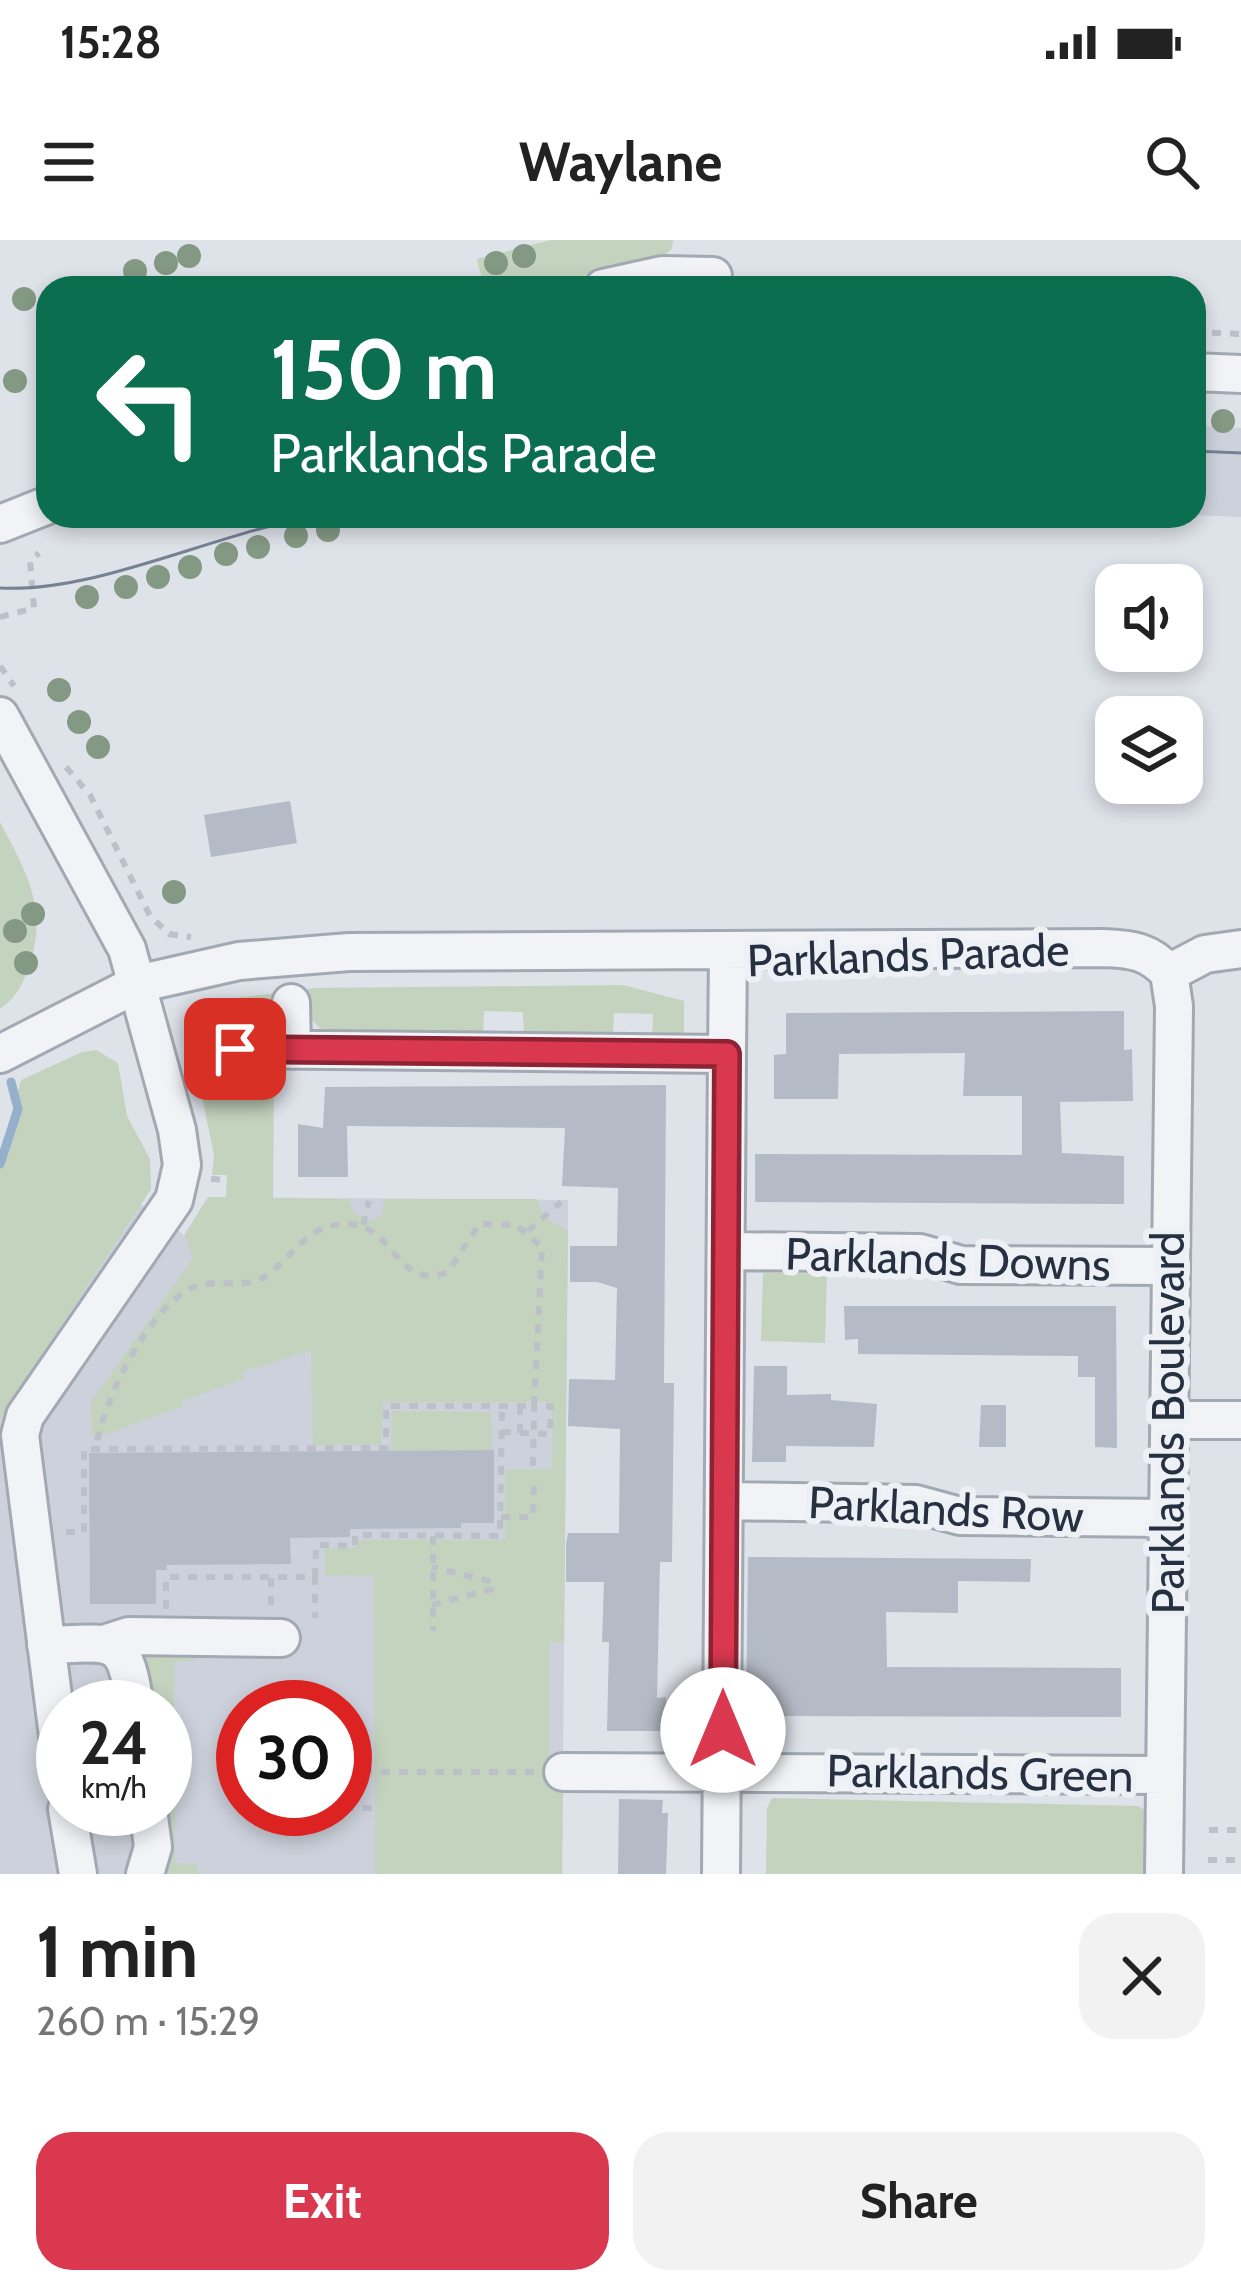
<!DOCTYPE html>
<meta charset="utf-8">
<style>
:root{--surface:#fff;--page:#f2f2f2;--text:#222;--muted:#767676;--accent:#d9384f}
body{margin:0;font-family:Cabin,sans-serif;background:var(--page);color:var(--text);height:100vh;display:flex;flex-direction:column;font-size:45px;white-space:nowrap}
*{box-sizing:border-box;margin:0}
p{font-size:39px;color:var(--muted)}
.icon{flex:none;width:66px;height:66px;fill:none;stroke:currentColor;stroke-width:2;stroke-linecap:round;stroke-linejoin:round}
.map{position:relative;height:1634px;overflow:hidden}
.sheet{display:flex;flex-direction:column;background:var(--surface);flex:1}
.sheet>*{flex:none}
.top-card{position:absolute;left:36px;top:36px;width:1170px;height:252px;border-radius:36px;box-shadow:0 6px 18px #0003;background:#0b6e4f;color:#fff;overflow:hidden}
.fabs{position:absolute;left:1095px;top:324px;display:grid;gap:24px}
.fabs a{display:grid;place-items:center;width:108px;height:108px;border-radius:24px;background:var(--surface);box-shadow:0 6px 18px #0003;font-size:60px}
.speed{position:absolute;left:36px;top:1440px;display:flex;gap:24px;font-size:60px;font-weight:700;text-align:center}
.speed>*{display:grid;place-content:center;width:156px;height:156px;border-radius:50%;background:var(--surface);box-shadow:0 6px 18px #0003;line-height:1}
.speed small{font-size:30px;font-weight:400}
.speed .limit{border:18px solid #d22;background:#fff;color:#111}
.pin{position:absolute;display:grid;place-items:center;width:102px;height:102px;color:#fff;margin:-51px;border-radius:24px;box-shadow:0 6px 18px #0006}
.me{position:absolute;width:132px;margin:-66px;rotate:0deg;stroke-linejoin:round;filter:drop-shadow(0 0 9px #0008)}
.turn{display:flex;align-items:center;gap:42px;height:252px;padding:0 36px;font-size:54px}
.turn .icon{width:156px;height:156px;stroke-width:2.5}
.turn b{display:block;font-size:84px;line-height:102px}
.round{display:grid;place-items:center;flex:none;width:126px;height:126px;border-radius:36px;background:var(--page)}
.overview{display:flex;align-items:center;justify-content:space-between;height:204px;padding:0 36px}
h1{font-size:72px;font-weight:700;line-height:90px}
.primary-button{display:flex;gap:24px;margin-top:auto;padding:24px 36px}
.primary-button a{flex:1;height:138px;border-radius:36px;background:var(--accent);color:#fff;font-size:48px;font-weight:700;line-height:138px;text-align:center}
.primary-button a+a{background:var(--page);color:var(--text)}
.status{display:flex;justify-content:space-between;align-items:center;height:84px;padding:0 60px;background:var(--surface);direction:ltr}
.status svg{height:33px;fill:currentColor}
header{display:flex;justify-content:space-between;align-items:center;height:156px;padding:0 36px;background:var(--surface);font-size:54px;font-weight:700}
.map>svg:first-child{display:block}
</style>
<div class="status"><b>15:28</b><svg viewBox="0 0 49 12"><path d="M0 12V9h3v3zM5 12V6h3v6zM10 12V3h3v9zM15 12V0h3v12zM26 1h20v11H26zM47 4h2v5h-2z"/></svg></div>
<header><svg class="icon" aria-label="menu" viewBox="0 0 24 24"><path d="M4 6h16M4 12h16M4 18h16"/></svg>Waylane<svg class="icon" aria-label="search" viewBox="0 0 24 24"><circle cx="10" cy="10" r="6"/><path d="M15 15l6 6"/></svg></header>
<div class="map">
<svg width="1241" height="1634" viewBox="0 0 1241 1634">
<rect width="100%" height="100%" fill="#dee2e9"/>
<path fill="#ccd1db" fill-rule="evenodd" d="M1194 186 1241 188V277L1194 275Z
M0 956H129L184 995 208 957 568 960 562 1634H0ZM63 1467H165V1569H63ZM243 1467H345V1569H243Z"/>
<path fill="#c4d3be" d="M551 0H673L672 8 660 20 595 28 568 48H544L518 40 484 47 477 19Z
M0 582C26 631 48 668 30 723 23 744 18 756 0 769Z
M623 745 684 761V798L652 799 653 774 614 773 613 798 524 797 523 772 484 771 483 797 327 795 307 775 266 792 231 795 229 831 198 844 187 788 195 771 228 759 317 748Z
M96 810 118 823 127 876 150 919 151 949 0 1179V916L21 840 82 812Z
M230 840 274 843 273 958 349 959 353 972 371 982 382 975 384 959H537L544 977 568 991 564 1402H549V1539H563L562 1634H375L374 1336 325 1335V1309L356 1308 357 1300H505V1230L558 1229 552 1228V1162H383L381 1204 313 1205 311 1110 242 1132 243 1139 181 1161 183 1166 101 1196 92 1195 91 1162 193 1018 185 995 208 957H226L227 935H212L214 915 201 852Z
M763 1032 827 1034 825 1103 761 1101Z
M392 1171 491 1172 492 1210H391Z
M197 1406 194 1420 174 1422 175 1623 197 1625V1634H163L165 1467H149L137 1407Z
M772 1558 1138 1566 1148 1572 1153 1634H766L767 1568Z"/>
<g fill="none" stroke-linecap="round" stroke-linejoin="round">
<path stroke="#96b0cc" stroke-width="9" d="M0 924 18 869 11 842"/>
</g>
<path fill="#b5bbc6" d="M290 561 297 603 211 617 204 575Z
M1124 771V810L1132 809 1133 861 1060 862 1062 913 1124 916V964L755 962V914L1022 915V856H963L965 813 839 814 838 859H774V815L786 814V773Z
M666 845 664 1143H674L672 1322H660L657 1458 666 1457V1491H607L609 1402H602L604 1342H566V1304L568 1293H619L620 1189 568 1186 569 1139 615 1140 617 1048 597 1042H570V1006H617L618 948 562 946 565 888 347 886 348 937H298V884L323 888 325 847Z
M844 1066H1116L1117 1208 1095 1207V1137H1078V1116L858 1114V1099L845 1100Z
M754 1126H787V1155L831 1154V1160L877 1164 874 1207 786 1206V1222H752Z
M981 1165H1006V1207H979Z
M494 1210V1283H461V1288L350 1289V1297L290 1298 291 1324 166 1325 167 1330H156V1364H90L89 1213Z
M748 1317 1031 1319 1030 1342 958 1341V1373L886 1372 887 1427 1121 1428V1477L746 1476Z
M619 1559 663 1560 662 1573H668L666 1634H618Z"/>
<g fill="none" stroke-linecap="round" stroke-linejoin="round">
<g stroke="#a3a9b3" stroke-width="42">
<path id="minor" d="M603 48 662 35 713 36
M1194 132 1241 134
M0 284 48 265
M0 476 127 709 177 890 182 925 174 960 25 1176 20 1195 63 1536
M1169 733 1205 714 1241 709
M291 763 292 810
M235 809 727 814 728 713
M0 814 137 744 239 721 349 712 1103 708C1132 709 1149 711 1169 733
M726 1011 920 1013 961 1025 1170 1026
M1169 1180H1241
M724 1261 916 1264 960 1276 1168 1278
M107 1403 129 1396 281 1398
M46 1405C114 1403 125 1393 135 1467
M563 1532 1164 1535
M67 1569 78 1634
M145 1634 153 1607 148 1569
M721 1634 727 814
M1164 1634 1174 766 1169 733"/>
</g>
<path stroke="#bcc0c8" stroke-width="6" stroke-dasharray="9 9" stroke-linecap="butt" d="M1194 92 1241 94
M73 283 92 276
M0 377 34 368 30 321 39 313
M0 426 14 446
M66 527 90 555 150 676 169 694 191 697
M211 939 226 940
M363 985 369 961
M528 991 561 962
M502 1192 550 1194 551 1166H534C534 1186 533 1207 533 1228
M520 1193V1166
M91 1209H96L386 1208V1166H534L542 1007 516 985 479 984 448 1032C396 1052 395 985 349 984 307 983 296 1014 266 1036 247 1050 215 1038 194 1047 150 1064 101 1165 96 1209
M501 1277H533L534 1240
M66 1292H84V1209
M433 1296V1391
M315 1337 316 1305 355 1306V1295L500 1296 502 1166
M271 1338V1367
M432 1365 492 1349 493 1342 432 1327
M166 1369V1337H315V1378
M345 1532H535
M345 1568H374
M283 1569H295
M1209 1590H1241
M1208 1620H1241"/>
<use href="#minor" stroke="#f1f3f7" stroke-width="36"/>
<path stroke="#768194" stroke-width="3" d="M1194 211 1241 213
M0 348C99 353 216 292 318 276"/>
</g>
<g fill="#849984">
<circle cx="189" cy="16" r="12"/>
<circle cx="524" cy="16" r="12"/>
<circle cx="166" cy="23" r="12"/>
<circle cx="496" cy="23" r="12"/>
<circle cx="135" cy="31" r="12"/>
<circle cx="24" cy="59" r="12"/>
<circle cx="15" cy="141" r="12"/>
<circle cx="1223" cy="181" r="12"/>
<circle cx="328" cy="290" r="12"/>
<circle cx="296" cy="296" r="12"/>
<circle cx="258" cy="307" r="12"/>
<circle cx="226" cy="314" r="12"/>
<circle cx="190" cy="327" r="12"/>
<circle cx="158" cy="337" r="12"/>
<circle cx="126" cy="347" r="12"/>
<circle cx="87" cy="357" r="12"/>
<circle cx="59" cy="450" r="12"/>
<circle cx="79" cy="482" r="12"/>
<circle cx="98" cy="507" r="12"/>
<circle cx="174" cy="652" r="12"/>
<circle cx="33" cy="674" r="12"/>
<circle cx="15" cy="691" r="12"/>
<circle cx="26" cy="723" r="12"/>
</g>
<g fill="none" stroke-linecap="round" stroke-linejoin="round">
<g stroke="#8d2433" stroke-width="30">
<path id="route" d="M235 809 727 814 723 1490"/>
</g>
<use href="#route" stroke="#d9384f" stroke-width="21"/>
</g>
<g text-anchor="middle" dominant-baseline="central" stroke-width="12" stroke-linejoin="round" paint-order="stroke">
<g font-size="45" fill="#263041" stroke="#edf1f6">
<text transform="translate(908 715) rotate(-2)">Parklands Parade</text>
<text transform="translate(948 1019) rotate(2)">Parklands Downs</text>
<text transform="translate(1168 1183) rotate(-90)">Parklands Boulevard</text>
<text transform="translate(946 1269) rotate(3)">Parklands Row</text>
<text transform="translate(980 1533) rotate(1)">Parklands Green</text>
</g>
</g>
</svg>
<div class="fabs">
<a><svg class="icon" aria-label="sound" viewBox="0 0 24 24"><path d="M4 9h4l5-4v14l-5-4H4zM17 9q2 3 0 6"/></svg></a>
<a><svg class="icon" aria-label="layers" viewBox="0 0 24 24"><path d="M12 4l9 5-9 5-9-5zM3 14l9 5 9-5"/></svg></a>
</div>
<div class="speed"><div>24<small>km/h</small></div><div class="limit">30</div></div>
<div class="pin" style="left:235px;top:809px;background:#d93025"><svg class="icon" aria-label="arrive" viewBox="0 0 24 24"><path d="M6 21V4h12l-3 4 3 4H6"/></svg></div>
<svg class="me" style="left:723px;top:1490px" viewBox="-20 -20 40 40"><circle r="19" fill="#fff"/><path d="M0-13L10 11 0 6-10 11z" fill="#d9384f"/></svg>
<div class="top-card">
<div class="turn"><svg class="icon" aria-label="left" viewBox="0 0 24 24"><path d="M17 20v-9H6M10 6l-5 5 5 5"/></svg><div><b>150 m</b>Parklands Parade</div></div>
</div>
</div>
<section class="sheet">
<div class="overview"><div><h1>1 min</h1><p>260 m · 15:29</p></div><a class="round"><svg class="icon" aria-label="close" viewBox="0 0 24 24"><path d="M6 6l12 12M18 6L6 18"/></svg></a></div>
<div class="primary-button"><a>Exit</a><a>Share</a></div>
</section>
